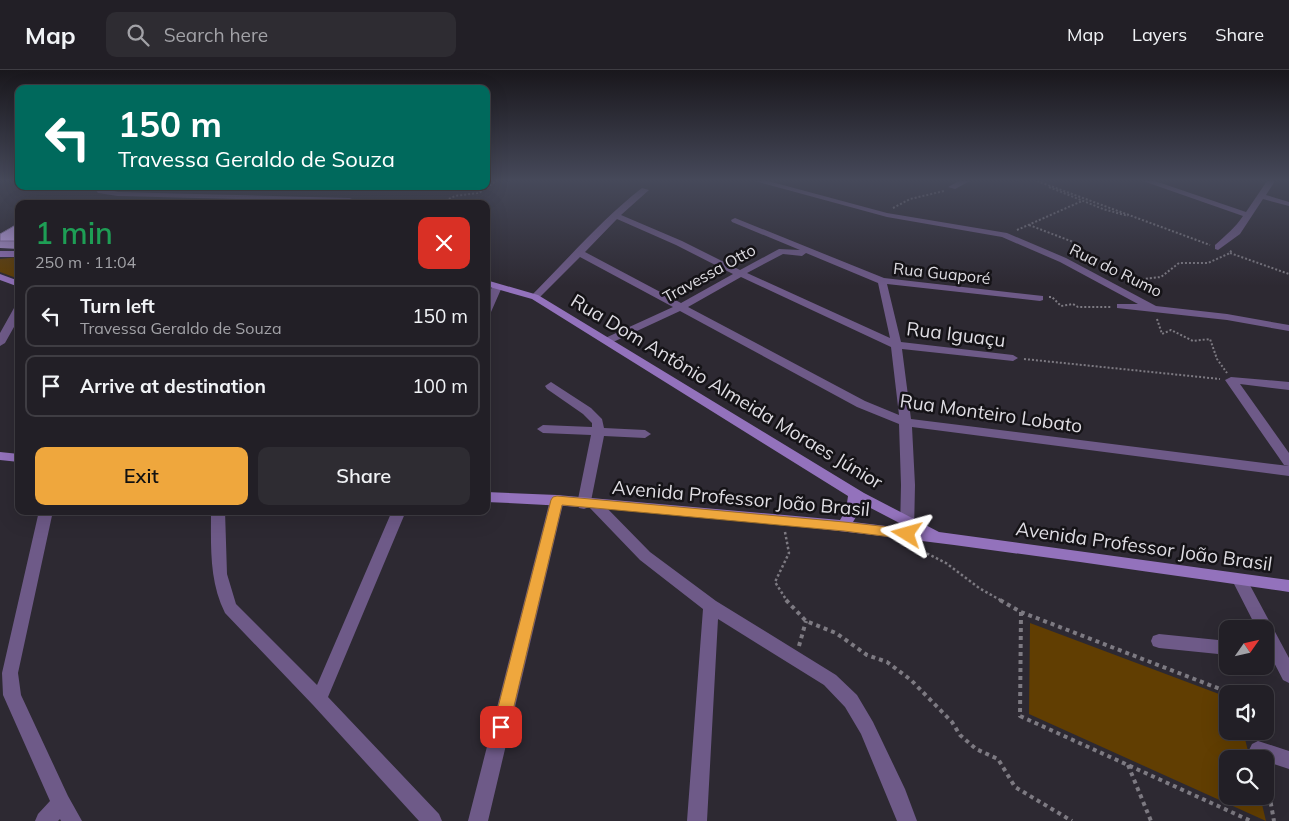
<!DOCTYPE html>
<meta charset="utf-8">
<style>
:root{--surface:#221f26;--page:#2e2c32;--text:#f1f3f6;--muted:#a2a2a7;--line:#3f3d43;--accent:#efa73d}
body{margin:0;font-family:Mulish,sans-serif;background:var(--page);color:var(--text);height:100vh;display:flex;flex-direction:column;font-size:19px;white-space:nowrap}
*{box-sizing:border-box;margin:0}
p{font-size:16px;color:var(--muted)}
.icon{flex:none;width:28px;height:28px;fill:none;stroke:currentColor;stroke-width:2;stroke-linecap:round;stroke-linejoin:round}
.map{position:relative;flex:1;overflow:hidden}
.details{position:absolute;left:15px;top:130px;width:475px;height:315px;display:flex;flex-direction:column;background:var(--surface);border-radius:10px;box-shadow:0 5px 20px #0002,0 0 0 1px var(--line)}
.details>*{flex:none}
.hud{position:absolute;left:15px;top:15px;width:475px;height:105px;border-radius:10px;box-shadow:0 5px 20px #0002,0 0 0 1px var(--line);background:#00695c;color:#fff;overflow:hidden}
.needle{width:32px;rotate:56deg}
.fabs{position:absolute;left:1219px;top:550px;display:grid;gap:10px}
.fabs a{display:grid;place-items:center;width:55px;height:55px;border-radius:10px;background:var(--surface);box-shadow:0 5px 20px #0002,0 0 0 1px var(--line);font-size:25px}
.pin{position:absolute;display:grid;place-items:center;width:42px;height:42px;color:#fff;margin:-21px;border-radius:10px;box-shadow:0 2px 8px #0006}
.me{position:absolute;width:55px;margin:-28px;rotate:278deg;stroke-linejoin:round;filter:drop-shadow(0 0 4px #0008)}
.turn{display:flex;align-items:center;gap:18px;height:105px;padding:0 20px;font-size:22px}
.turn .icon{width:65px;height:65px;stroke-width:2.5}
.turn b{display:block;font-size:35px;line-height:42px}
.round{display:grid;place-items:center;flex:none;width:52px;height:52px;border-radius:10px;background:var(--page)}
.summary{display:flex;align-items:center;justify-content:space-between;height:85px;padding:0 20px}
h1{font-size:30px;font-weight:600;line-height:38px;color:#1e9e55}
.primary-button{display:flex;gap:10px;margin-top:auto;padding:10px 20px}
.primary-button a{flex:1;height:58px;border-radius:10px;background:var(--accent);color:#111;font-size:20px;font-weight:600;line-height:58px;text-align:center}
.primary-button a+a{background:var(--page);color:var(--text)}
ul{padding:0;list-style:none}
li{display:flex;align-items:center;gap:15px;height:62px;margin:0 10px 8px;padding:0 10px;border:2px solid var(--line);border-radius:10px}
li div{flex:1}
li b{display:block;font-size:19px}
li em{font-style:normal}
header{display:flex;align-items:center;gap:30px;box-sizing:border-box;height:70px;padding:0 25px;background:var(--surface);border-bottom:1px solid var(--line)}
header strong{font-size:24px}
nav{display:flex;gap:28px;margin-inline-start:auto;font-size:18px}
.search{width:350px;height:45px;background:var(--page);display:flex;align-items:center;gap:12px;box-sizing:border-box;padding:0 18px;border-radius:10px;color:var(--muted);font-size:19px}
.map>svg:first-child{display:block}
</style>
<header>
<strong>Map</strong>
<div class="search"><svg class="icon" aria-label="search" viewBox="0 0 24 24"><circle cx="10" cy="10" r="6"/><path d="M15 15l6 6"/></svg>Search here</div>
<nav><a>Map</a><a>Layers</a><a>Share</a></nav>
</header>
<div class="map">
<svg width="1289" height="751" viewBox="0 0 1289 751">
<rect width="100%" height="100%" fill="#2d2932"/>
<path fill="#613e02" d="M19 187V209L0 202V189Z
M1030 553 1227 627 1228 661H1243L1250 689H1228V726H1260L1266 751 1029 644Z"/>
<g fill="none" stroke-linecap="round" stroke-linejoin="round">
<path stroke="#7d7a82" stroke-width="2" stroke-dasharray="2 2" stroke-linecap="butt" d="M1037 111 1210 175
M1049 117 1103 139 1128 146
M438 134 455 126 479 123 496 111
M893 138 910 129 944 121
M1029 155 1081 175
M1017 160 1082 131
M1230 183 1289 204
M1126 211 1161 207 1179 193H1208L1230 183 1232 179
M1049 227H1052L1061 236 1073 234 1078 237H1111
M1157 249 1162 264 1171 260 1193 271 1210 269 1217 289 1227 303
M1024 289 1220 309"/>
<path stroke="#7d7a82" stroke-width="2.5" stroke-dasharray="2.5 2.5" stroke-linecap="butt" d="M785 462 789 483 775 512 787 531
M918 479 946 493 979 518 1002 531"/>
<path stroke="#7d7a82" stroke-width="4" stroke-dasharray="4 4" stroke-linecap="butt" d="M786 530 806 551 836 563 867 585 887 592 911 610 952 652 960 665 976 679 998 689 1015 717 1072 751
M1000 530 1021 542 1233 624
M1021 542 1020 646 1251 751
M799 576 806 551
M1128 695 1151 751
M1265 701 1274 751"/>
<path fill="#6e5a88" fill-rule="evenodd" d="M755 111H768L887 143 1007 163 1066 188 1156 236 1227 244 1289 255V261L1227 250 1117 238V234H1138L1060 192 1002 167 887 147Z
M959 111H970L955 119 948 117Z
M1143 111H1155L1246 142 1267 111H1275L1266 125 1289 132V136L1263 129 1240 164 1218 180 1215 179V175C1226 165 1235 158 1243 146Z
M93 116H101L104 119 118 122 350 128 354 130 350 132 118 126 98 123Z
M642 118 649 120 621 145 682 171 740 200 779 179 800 180 732 152 731 150 735 148 884 208 1043 226V230L1040 231 887 214 901 272 1013 285 1018 288 1013 291 902 279 911 349 1289 396 1284 395 1225 310 1231 307 1289 312V320L1240 314 1289 383V406L912 357 915 415 914 461 912 465 907 466 902 465 900 461 901 415 899 354 857 337 680 241 611 273H603L602 271 603 269 673 237 580 187 538 229H532V225C568 189 601 150 642 118ZM617 149 676 175 733 204 681 233 585 182ZM806 183 878 213 890 268 747 203 783 184 802 186ZM741 207 891 277 899 345 865 331 688 237Z
M497 214 502 217 491 242 486 245C486 235 486 219 497 214Z
M19 235V248L5 273 0 276V263L14 238Z
M551 312 591 338 602 349 604 358 645 360 651 364 645 368 604 366 591 431H600L650 482 716 531 836 605 857 625 873 652 905 719 917 751H897L861 664 845 637 824 615 718 549 707 751H687L703 539 640 490 589 437 584 439 579 438 577 434 591 365 543 363 537 359 543 355 592 357V353L583 344 547 319 545 316Z
M557 425 562 426 564 430 488 751H468L550 430 552 426Z
M39 441H53L18 603 21 625 68 726 82 751H61L60 749 58 751H35L38 744 50 731 3 625 2 603Z
M211 441H225L227 504 236 534 317 615 392 441H406L328 627 439 744 442 751H419L313 635 225 543C209 511 211 476 211 441Z
M1240 504 1245 506 1289 588V613L1283 610 1265 575V559H1257L1232 510 1235 506Z
M1159 564 1228 571V585L1159 578 1153 576 1151 571 1153 566Z
M1258 671 1289 681V699L1265 691V689L1252 686 1249 680 1252 674Z"/>
<path fill="#9372bc" fill-rule="evenodd" d="M0 181H19V187H0Z
M0 204 19 211V217L0 210Z
M486 210 538 225 864 423 939 462 1289 510V522C1023 484 755 443 486 432V422L557 425 840 450 846 440 848 426 532 229 486 216ZM861 433 911 459 853 452 860 440Z
M0 382 19 384V392L0 390Z"/>
</g>
<path fill="#ae92d2" d="M19 153V179L0 178V164Z"/>
<path fill="#caaaf4" stroke="#8d77ab" d="M19 153V169L16 171H0V164Z"/>
<linearGradient id="sky" x2="0" y2="1"><stop stop-color="#19171c"/><stop offset="0.51" stop-color="#46495a"/><stop offset="1" stop-color="#46495a" stop-opacity="0"/></linearGradient>
<rect width="1289" height="216" fill="url(#sky)"/>
<path fill="#efa73d" stroke="#9b6d28" d="M557 426 844 452 907 459 912 461 914 464 912 468 907 469 844 461 562 435 509 657 507 662 501 665 495 662 493 657 551 430 553 427Z"/>
<g text-anchor="middle" dominant-baseline="central" stroke-width="5" stroke-linejoin="round" paint-order="stroke">
<g font-size="16" fill="#dfdde3" stroke="#151317">
<text transform="translate(1116 200) rotate(26)">Rua do Rumo</text>
<text transform="translate(709 203) rotate(-29)">Travessa Otto</text>
<text transform="translate(942 203) rotate(6)">Rua Guaporé</text>
</g>
<g font-size="19" fill="#dfdde3" stroke="#151317">
<text transform="translate(956 264) rotate(7)">Rua Iguaçu</text>
<text transform="translate(727 321) rotate(31)">Rua Dom Antônio Almeida Moraes Júnior</text>
<text transform="translate(991 343) rotate(8)">Rua Monteiro Lobato</text>
<text transform="translate(741 428) rotate(5)">Avenida Professor João Brasil</text>
<text transform="translate(1144 476) rotate(8)">Avenida Professor João Brasil</text>
</g>
</g>
</svg>
<div class="fabs">
<a><svg class="needle" viewBox="-14 -14 28 28"><path d="M0-13l5 13h-10z" fill="#e53935"/><path d="M0 13l5-13h-10z" fill="#a2a2a7"/></svg></a>
<a><svg class="icon" aria-label="sound" viewBox="0 0 24 24"><path d="M4 9h4l5-4v14l-5-4H4zM17 9q2 3 0 6"/></svg></a>
<a><svg class="icon" aria-label="search" viewBox="0 0 24 24"><circle cx="10" cy="10" r="6"/><path d="M15 15l6 6"/></svg></a>
</div>
<div class="pin" style="left:501px;top:657px;background:#d93025"><svg class="icon" aria-label="arrive" viewBox="0 0 24 24"><path d="M6 21V4h12l-3 4 3 4H6"/></svg></div>
<svg class="me" style="left:907px;top:464px" viewBox="-20 -20 40 40"><path d="M0-17L14 15 0 8-14 15z" fill="#efa73d" stroke="#fff" stroke-width="4"/></svg>
<div class="hud">
<div class="turn"><svg class="icon" aria-label="left" viewBox="0 0 24 24"><path d="M17 20v-9H6M10 6l-5 5 5 5"/></svg><div><b>150 m</b>Travessa Geraldo de Souza</div></div>
</div>
<section class="details">
<div class="summary"><div><h1>1 min</h1><p>250 m · 11:04</p></div><a class="round" style="background:#d93025;color:#fff"><svg class="icon" aria-label="close" viewBox="0 0 24 24"><path d="M6 6l12 12M18 6L6 18"/></svg></a></div>
<ul>
<li><svg class="icon" aria-label="left" viewBox="0 0 24 24"><path d="M17 20v-9H6M10 6l-5 5 5 5"/></svg><div><b>Turn left</b><p>Travessa Geraldo de Souza</p></div><em>150 m</em></li>
<li><svg class="icon" aria-label="arrive" viewBox="0 0 24 24"><path d="M6 21V4h12l-3 4 3 4H6"/></svg><div><b>Arrive at destination</b></div><em>100 m</em></li>
</ul>
<div class="primary-button"><a>Exit</a><a>Share</a></div>
</section>
</div>
